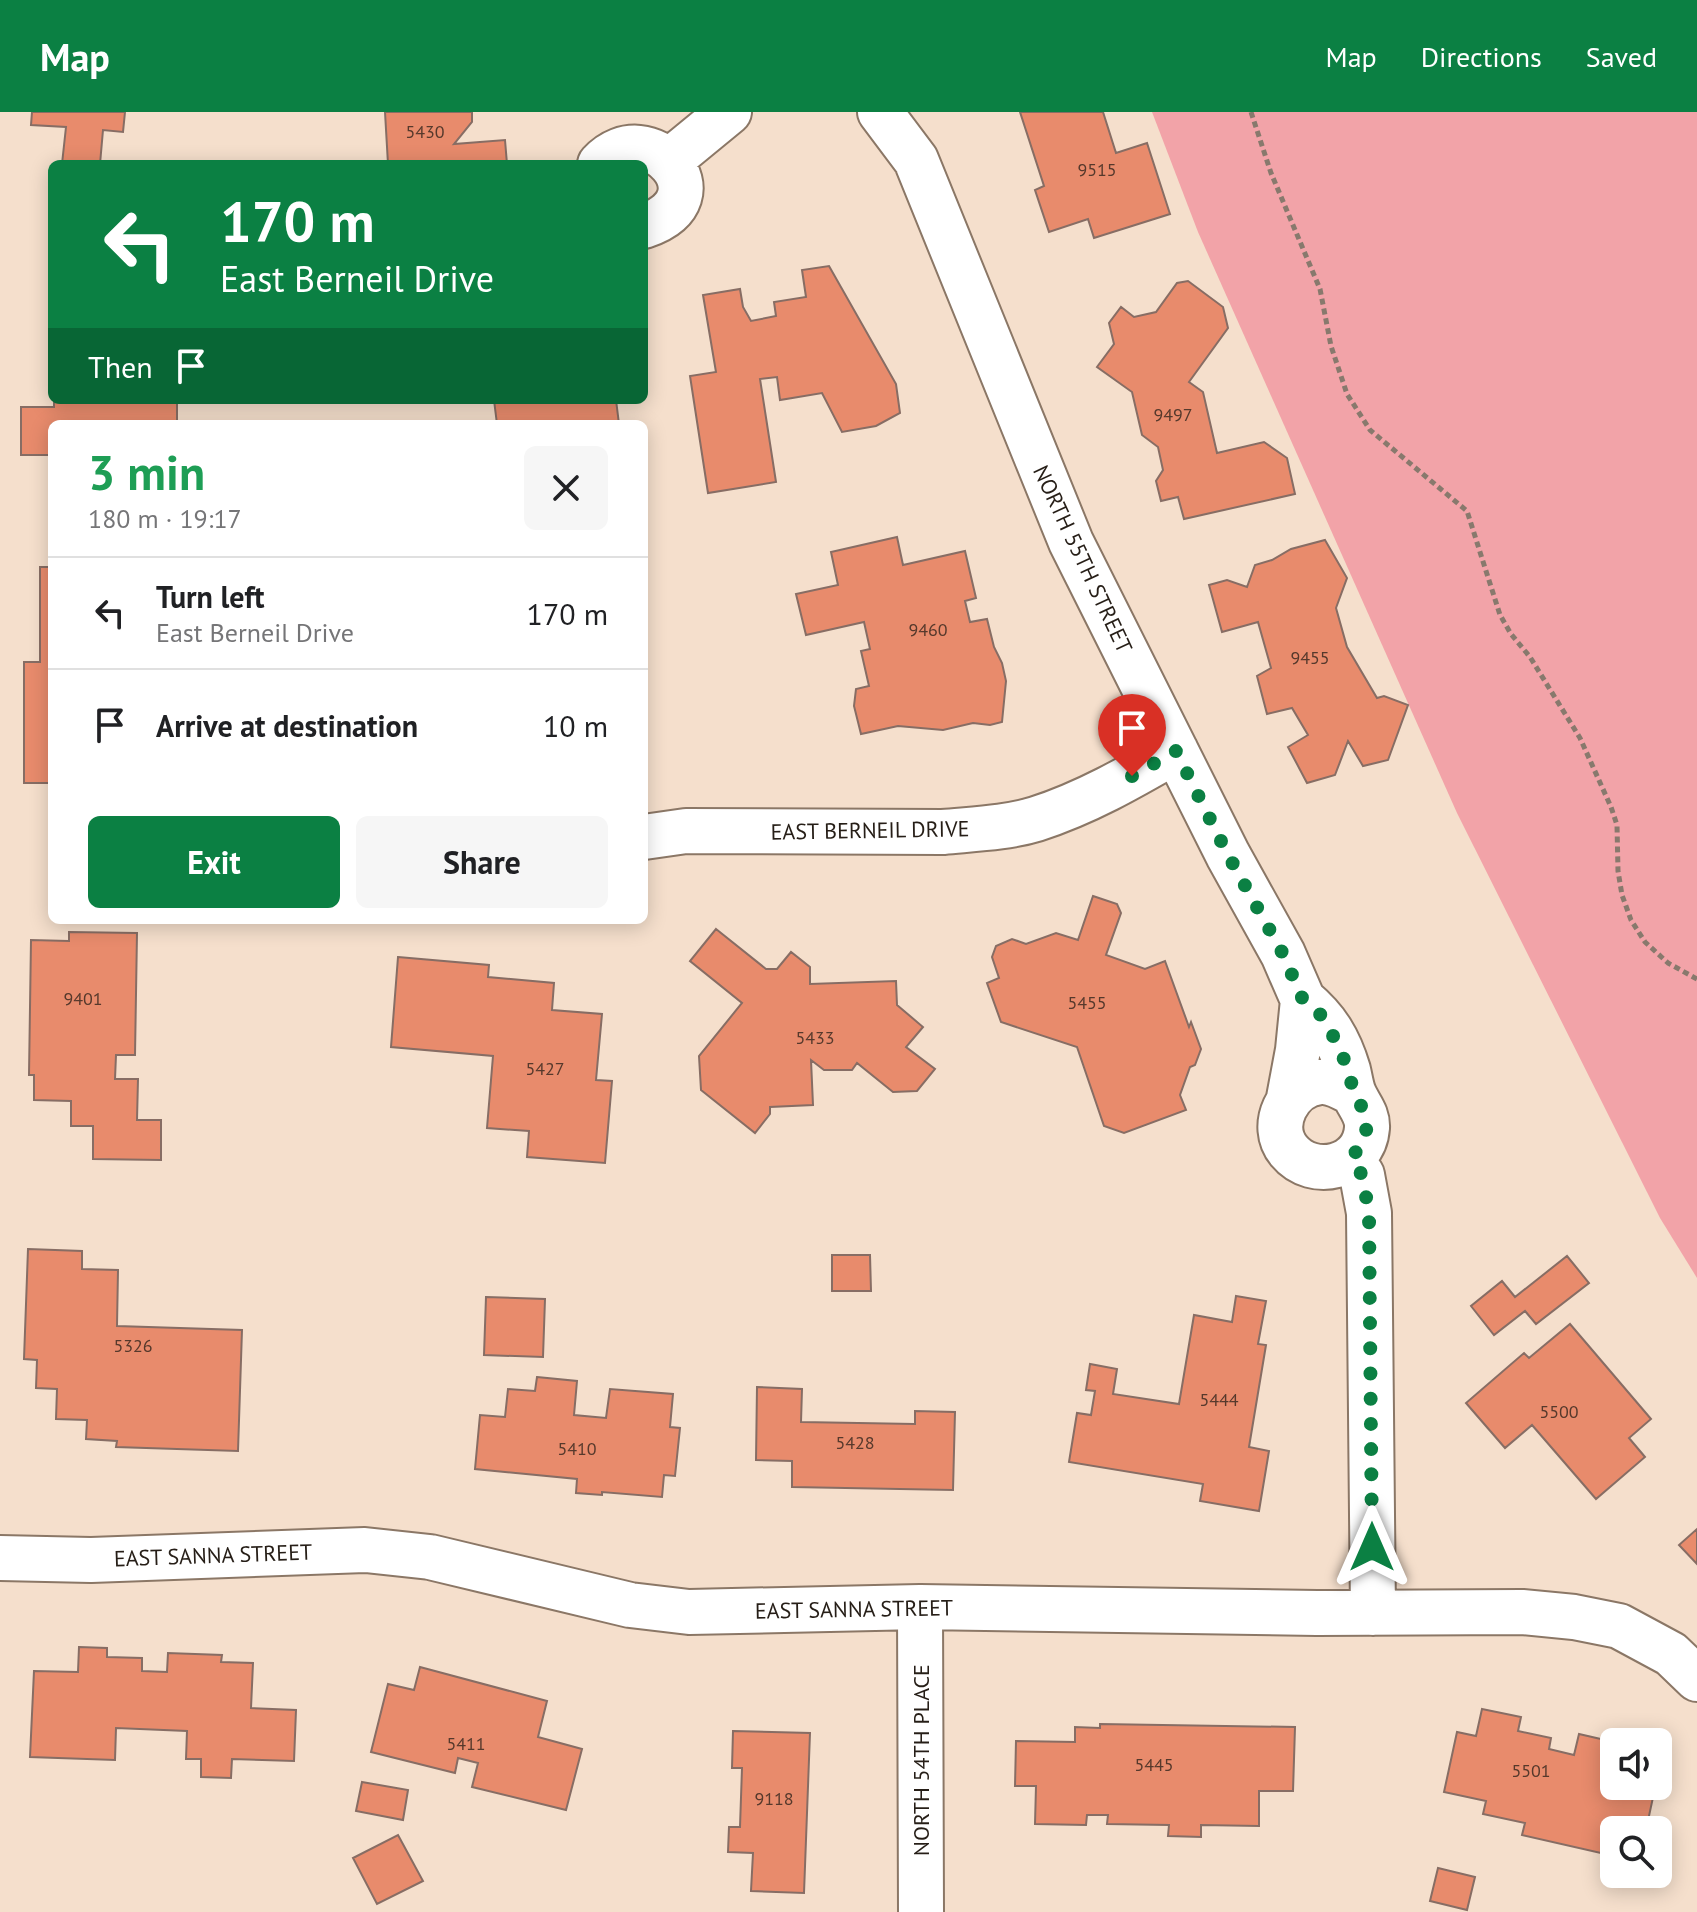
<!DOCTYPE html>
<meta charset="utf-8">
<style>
:root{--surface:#fff;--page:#f6f6f6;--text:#202124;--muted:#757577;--line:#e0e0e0;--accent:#0b8043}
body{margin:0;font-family:"PT Sans",sans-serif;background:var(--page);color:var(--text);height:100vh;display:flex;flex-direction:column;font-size:30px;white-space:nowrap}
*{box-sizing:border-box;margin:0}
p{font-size:26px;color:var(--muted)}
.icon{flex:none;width:44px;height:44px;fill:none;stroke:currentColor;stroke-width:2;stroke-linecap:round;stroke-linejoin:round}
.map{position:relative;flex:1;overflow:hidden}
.sheet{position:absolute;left:48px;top:308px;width:600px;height:504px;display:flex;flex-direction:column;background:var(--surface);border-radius:12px;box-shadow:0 4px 20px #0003}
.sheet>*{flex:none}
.hud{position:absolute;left:48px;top:48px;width:600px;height:244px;border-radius:12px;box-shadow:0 4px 20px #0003;background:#0b8043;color:#fff;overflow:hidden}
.buttons{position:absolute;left:1600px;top:1616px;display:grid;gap:16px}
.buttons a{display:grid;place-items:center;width:72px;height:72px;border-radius:12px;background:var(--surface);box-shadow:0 4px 20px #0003;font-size:40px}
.pin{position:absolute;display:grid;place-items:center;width:68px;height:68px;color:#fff;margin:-82px -34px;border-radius:50% 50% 50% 0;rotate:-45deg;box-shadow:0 0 8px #0007}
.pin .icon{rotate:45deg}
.me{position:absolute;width:88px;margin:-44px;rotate:0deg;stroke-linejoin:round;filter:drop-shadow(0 0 6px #0008)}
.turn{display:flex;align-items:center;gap:28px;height:168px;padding:0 40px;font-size:36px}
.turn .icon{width:104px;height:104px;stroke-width:2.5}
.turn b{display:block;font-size:56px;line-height:68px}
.then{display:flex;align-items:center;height:76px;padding:0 40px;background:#0003;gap:16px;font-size:30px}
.round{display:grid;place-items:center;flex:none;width:84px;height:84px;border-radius:12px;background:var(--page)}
.summary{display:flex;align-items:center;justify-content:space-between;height:136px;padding:0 40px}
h1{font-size:48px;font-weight:800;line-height:60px;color:#1e9e55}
.action{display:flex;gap:16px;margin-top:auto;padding:16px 40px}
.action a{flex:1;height:92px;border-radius:12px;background:var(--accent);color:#fff;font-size:32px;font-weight:800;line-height:92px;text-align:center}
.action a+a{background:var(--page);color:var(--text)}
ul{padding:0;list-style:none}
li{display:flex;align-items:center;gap:24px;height:112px;padding:0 40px;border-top:2px solid var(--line)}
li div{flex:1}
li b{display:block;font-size:30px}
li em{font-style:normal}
header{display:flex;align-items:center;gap:48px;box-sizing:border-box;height:112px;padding:0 40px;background:var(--accent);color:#fff}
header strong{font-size:38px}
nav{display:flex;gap:44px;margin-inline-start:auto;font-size:28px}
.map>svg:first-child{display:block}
</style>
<header>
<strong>Map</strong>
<nav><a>Map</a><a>Directions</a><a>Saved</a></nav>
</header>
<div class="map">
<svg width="1697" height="1800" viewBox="0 0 1697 1800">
<rect width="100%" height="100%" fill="#f5dfcc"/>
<path fill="#f2a3a8" d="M1152 0H1697V1166L1660 1106 1457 701 1198 120Z"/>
<path fill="#e88b6c" stroke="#876d64" stroke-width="2" d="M32 0H125L123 20 103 18 100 52H62L66 15 31 13Z
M385 0H472V10L454 32 505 28 507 52H388Z
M1020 0H1103L1116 41 1147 31 1170 102 1094 126 1088 107 1049 120 1035 78 1044 74Z
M829 154 896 272 900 301 876 314 842 320 822 281 780 288 777 265 760 267 776 370 708 381 690 264 716 260 703 183 740 177 743 195 751 209 776 204 774 190 806 185 802 158Z
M1188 169 1223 195 1228 216 1189 270 1203 280 1217 341 1264 330 1287 346 1295 382 1184 407 1178 385 1161 389 1156 369 1163 358 1158 335 1142 323 1132 280 1097 255 1114 232 1109 211 1121 195 1134 205 1156 200 1177 171Z
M54 288 177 289V312H52V343H21V295H54Z
M494 288H616L619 312H497Z
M897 425 903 453 965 439 976 486 965 489 970 510 987 507 994 535 1002 551 1006 569 1002 610 990 613 973 611 943 618 898 614 861 622 854 594 856 577 869 574 861 539 870 537 864 510 806 523 796 482 838 473 831 440Z
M1325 428 1347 466 1336 496 1347 535 1377 586 1384 584 1408 593 1388 648 1363 654 1348 629 1335 663 1307 671 1288 635 1308 623 1292 596 1267 602 1257 564 1271 556 1258 510 1222 520 1209 473 1227 468 1247 475 1255 453 1272 448 1291 437Z
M40 455H52V671H24V550H40Z
M1093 784 1117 792 1121 801 1106 843 1145 857 1165 849 1189 915 1191 910 1201 937 1195 953 1190 955 1180 983 1186 998 1124 1021 1104 1014 1077 935 1001 910 987 871 999 866 992 845 996 834 1012 827 1026 832 1056 821 1078 828Z
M716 817 766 857H777L791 840 810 855V872L896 869 897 893 923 915 906 935 935 957 917 979 893 980 857 951 852 958H824L811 948 813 993 770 995V1002L755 1021 701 978 699 944 742 891 690 849Z
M69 820 137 821 135 943H116L115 967H138L137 1008H161V1048L93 1047V1014H71V989L34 988V963H29L31 828 69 829Z
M398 845 489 853 488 865 554 871 552 898 602 902 596 968 612 969 605 1051 527 1045 529 1019 487 1016 493 944 391 935Z
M28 1137 82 1139V1157L118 1158 117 1214 242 1218 238 1339 116 1335 117 1329 86 1327 87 1308 56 1307 57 1277 36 1276 37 1248 24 1247Z
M832 1143H870L871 1179H832Z
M1567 1144 1589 1171 1536 1212 1525 1199 1494 1223 1471 1194 1502 1169 1515 1185Z
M1236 1184 1266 1189 1258 1232 1266 1233 1249 1335 1269 1339 1259 1399 1200 1389 1203 1372 1069 1350 1077 1301 1091 1303 1095 1279 1086 1278 1090 1252 1117 1257 1113 1282 1179 1292 1194 1203 1232 1210Z
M486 1185 545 1187 543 1245 484 1243Z
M1570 1212 1651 1307 1629 1326 1645 1345 1596 1387 1532 1313 1505 1336 1466 1291 1524 1241 1529 1246Z
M537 1265 577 1269 574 1303 606 1306 610 1277 673 1282 670 1315 680 1316 675 1364 664 1363 662 1385 602 1380V1383L576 1381 577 1367 475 1357 480 1303 505 1305 508 1277 535 1279Z
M757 1275 802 1277 801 1310 915 1312V1299L955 1300 953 1378 792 1375V1349L756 1348Z
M1697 1417V1452L1679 1433Z
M79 1535 107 1536V1545L142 1546V1559L167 1560 168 1541 222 1543 221 1550 253 1551 251 1596 296 1598 294 1649 232 1647 231 1666 201 1665V1647H186L187 1619 116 1616 115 1648 30 1645 34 1559 78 1560Z
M420 1555 547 1589 538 1625 582 1637 566 1698 472 1675 478 1651 458 1646 455 1661 371 1640 388 1572 414 1578Z
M1482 1597 1521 1605 1518 1619 1551 1626 1549 1637 1574 1643 1579 1622 1614 1630V1674L1655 1676 1646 1718H1614V1744L1522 1723 1525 1711 1483 1702 1486 1689 1444 1680 1457 1620 1476 1624Z
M1100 1612 1295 1615 1293 1679H1259V1714L1201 1713V1725L1168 1724 1169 1713 1107 1712 1108 1703H1087L1086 1713 1035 1712 1036 1674H1015L1016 1629 1075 1630V1615L1100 1616Z
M733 1619 810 1621 804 1781 751 1779 753 1741 728 1740 729 1715H740L742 1656H732Z
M362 1670 408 1678 403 1708 356 1699Z
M398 1723 423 1769 377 1792 353 1746Z
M1438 1756 1475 1765 1467 1798 1430 1789Z"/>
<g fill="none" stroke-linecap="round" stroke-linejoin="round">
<g stroke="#8b7766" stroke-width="48">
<path id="minor" d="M880 0 916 48 1071 430 1228 743 1283 842 1303 888 1298 938 1289 986
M673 46 729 0
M600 52C648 0 728 86 644 114
M644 725 686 719 943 720C974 717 1007 716 1036 707 1086 691 1131 665 1176 639
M1303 888C1327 908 1339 928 1348 958 1350 966 1351 975 1354 982 1359 994 1368 1002 1367 1016 1364 1056 1313 1068 1289 1039 1268 1014 1288 973 1320 970 1333 969 1343 976 1354 982
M1351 1046 1362 1063 1369 1101 1373 1501
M0 1446 91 1448 365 1438 430 1445 630 1493 689 1500 920 1495 1317 1501 1522 1500 1574 1505 1619 1514 1671 1542 1697 1567
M920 1495 921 1800"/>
</g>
<path stroke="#88796d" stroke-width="5" stroke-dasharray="6 4" stroke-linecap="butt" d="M1251 0 1271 61 1320 177 1331 234 1347 282 1370 318 1467 399 1500 503 1511 522 1530 545 1580 626 1611 695 1617 713 1618 759 1622 783 1631 808 1645 830 1668 851 1697 867"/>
<use href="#minor" stroke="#fff" stroke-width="44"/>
</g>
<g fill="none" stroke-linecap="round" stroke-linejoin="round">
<path stroke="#0b8043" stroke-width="14" stroke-dasharray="0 25.2" d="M1132 664 1176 639 1228 743 1283 842 1303 888 1322 904 1337 931 1348 957 1354 982 1363 997 1367 1015 1362 1032 1351 1046 1362 1063 1369 1101 1372 1435"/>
</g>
<g text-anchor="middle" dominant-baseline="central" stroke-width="8" stroke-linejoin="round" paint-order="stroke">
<g font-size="18" fill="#56392c">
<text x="425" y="19">5430</text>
<text x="1097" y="57">9515</text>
<text x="1173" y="302">9497</text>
<text x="928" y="517">9460</text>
<text x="1310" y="545">9455</text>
<text x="83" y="886">9401</text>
<text x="1087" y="890">5455</text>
<text x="815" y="925">5433</text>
<text x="545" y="956">5427</text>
<text x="133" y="1233">5326</text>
<text x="1219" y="1287">5444</text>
<text x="1559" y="1299">5500</text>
<text x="855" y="1330">5428</text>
<text x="577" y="1336">5410</text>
<text x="466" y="1631">5411</text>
<text x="1154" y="1652">5445</text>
<text x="1531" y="1658">5501</text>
<text x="774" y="1686">9118</text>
</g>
<g font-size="22" fill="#261e17" stroke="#fff">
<text transform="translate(1083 447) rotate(65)">NORTH 55TH STREET</text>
<text transform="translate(870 718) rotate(-1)">EAST BERNEIL DRIVE</text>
<text transform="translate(213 1443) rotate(-2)">EAST SANNA STREET</text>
<text transform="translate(854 1497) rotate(-1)">EAST SANNA STREET</text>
<text transform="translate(921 1648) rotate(-90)">NORTH 54TH PLACE</text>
</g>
</g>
</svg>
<div class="buttons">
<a><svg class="icon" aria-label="sound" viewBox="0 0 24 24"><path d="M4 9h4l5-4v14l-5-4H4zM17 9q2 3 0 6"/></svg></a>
<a><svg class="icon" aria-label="search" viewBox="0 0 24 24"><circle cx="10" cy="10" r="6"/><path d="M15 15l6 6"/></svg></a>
</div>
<div class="pin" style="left:1132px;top:664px;background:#d93025"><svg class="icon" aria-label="arrive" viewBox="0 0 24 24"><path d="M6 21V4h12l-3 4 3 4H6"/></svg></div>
<svg class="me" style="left:1372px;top:1435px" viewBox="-20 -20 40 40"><path d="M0-17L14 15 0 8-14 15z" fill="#0b8043" stroke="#fff" stroke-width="4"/></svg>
<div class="hud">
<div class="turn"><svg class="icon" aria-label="left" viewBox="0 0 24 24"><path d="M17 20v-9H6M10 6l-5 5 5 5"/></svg><div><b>170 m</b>East Berneil Drive</div></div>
<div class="then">Then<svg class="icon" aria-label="arrive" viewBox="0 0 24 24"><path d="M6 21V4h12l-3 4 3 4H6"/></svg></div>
</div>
<section class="sheet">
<div class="summary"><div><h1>3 min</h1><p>180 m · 19:17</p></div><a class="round"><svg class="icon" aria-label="close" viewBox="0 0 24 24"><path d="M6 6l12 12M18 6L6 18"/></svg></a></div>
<ul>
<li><svg class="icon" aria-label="left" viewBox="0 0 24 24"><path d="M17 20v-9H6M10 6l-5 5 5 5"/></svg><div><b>Turn left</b><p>East Berneil Drive</p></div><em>170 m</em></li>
<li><svg class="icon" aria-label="arrive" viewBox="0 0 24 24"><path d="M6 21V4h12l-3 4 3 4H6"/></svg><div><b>Arrive at destination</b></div><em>10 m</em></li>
</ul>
<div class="action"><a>Exit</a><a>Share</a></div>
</section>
</div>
